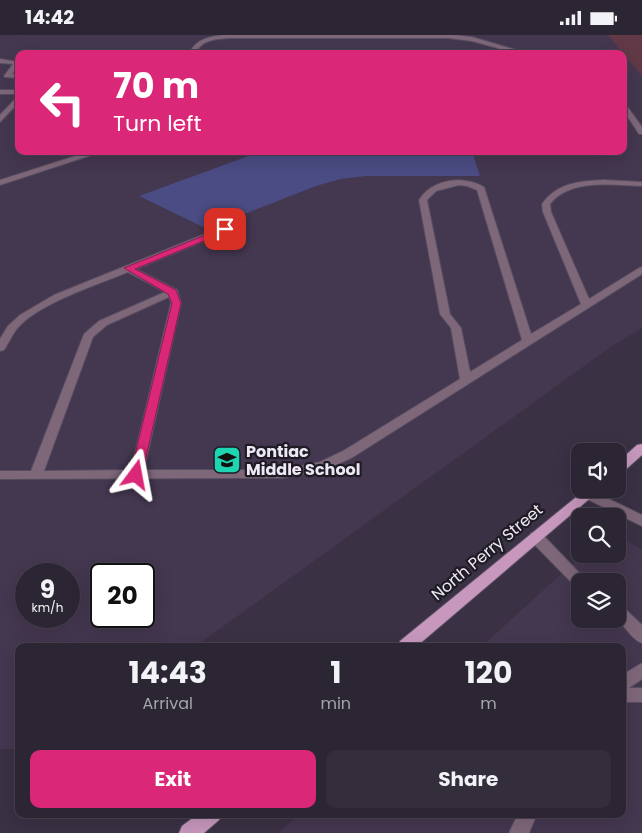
<!DOCTYPE html>
<style>
:root{--surface:#2c2533;--page:#342d3b;--text:#f1f3f6;--muted:#a6a5ac;--line:#48424e;--accent:#db2777}
body{margin:0;font-family:Poppins,sans-serif;background:var(--page);color:var(--text);height:100vh;display:flex;flex-direction:column;font-size:19px;white-space:nowrap}
*{box-sizing:border-box;margin:0}
p{font-size:16px;color:var(--muted)}
.icon{flex:none;width:28px;height:28px;fill:none;stroke:currentColor;stroke-width:2;stroke-linecap:round;stroke-linejoin:round}
.map{position:relative;flex:1;overflow:hidden}
.details{position:absolute;left:15px;top:608px;width:611px;height:175px;display:flex;flex-direction:column;background:var(--surface);border-radius:10px;box-shadow:0 5px 20px #0002,0 0 0 1px var(--line)}
.details>*{flex:none}
.top-card{position:absolute;left:15px;top:15px;width:612px;height:105px;border-radius:10px;box-shadow:0 5px 20px #0002,0 0 0 1px var(--line);background:#db2777;color:#fff;overflow:hidden}
.buttons{position:absolute;left:571px;top:408px;display:grid;gap:10px}
.buttons a{display:grid;place-items:center;width:55px;height:55px;border-radius:10px;background:var(--surface);box-shadow:0 5px 20px #0002,0 0 0 1px var(--line);font-size:25px}
.speed{position:absolute;left:15px;top:528px;display:flex;gap:10px;font-size:25px;font-weight:700;text-align:center}
.speed>*{display:grid;place-content:center;width:65px;height:65px;border-radius:50%;background:var(--surface);box-shadow:0 5px 20px #0002,0 0 0 1px var(--line);line-height:1}
.speed small{font-size:12px;font-weight:400}
.speed .limit{border:2px solid #111;border-radius:8px;background:#fff;color:#111}
.pin{position:absolute;display:grid;place-items:center;width:42px;height:42px;color:#fff;margin:-21px;border-radius:10px;box-shadow:0 2px 8px #0006}
.me{position:absolute;width:55px;margin:-28px;rotate:13deg;stroke-linejoin:round;filter:drop-shadow(0 0 4px #0008)}
.turn{display:flex;align-items:center;gap:18px;height:105px;padding:0 15px;font-size:22px}
.turn .icon{width:65px;height:65px;stroke-width:2.5}
.turn b{display:block;font-size:35px;line-height:42px}
.eta{display:flex;justify-content:space-evenly;align-items:center;height:85px;text-align:center}
.eta b{font-size:30px;font-weight:700;line-height:35px}
.action{display:flex;gap:10px;margin-top:auto;padding:10px 15px}
.action a{flex:1;height:58px;border-radius:10px;background:var(--accent);color:#fff;font-size:20px;font-weight:700;line-height:58px;text-align:center}
.action a+a{background:var(--page);color:var(--text)}
.status{display:flex;justify-content:space-between;align-items:center;height:35px;padding:0 25px;background:var(--surface);direction:ltr}
.status svg{height:14px;fill:currentColor}
.map>svg:first-child{display:block}
</style>
<div class="status"><b>14:42</b><svg viewBox="0 0 49 12"><path d="M0 12V9h3v3zM5 12V6h3v6zM10 12V3h3v9zM15 12V0h3v12zM26 1h20v11H26zM47 4h2v5h-2z"/></svg></div>
<div class="map">
<svg width="642" height="798" viewBox="0 0 642 798">
<rect width="100%" height="100%" fill="#3a3144"/>
<path fill="#443750" fill-rule="evenodd" d="M0 0H642V293L612 311 196 611H19V714H0ZM19 19H624V116H19ZM26 539H69V581H26ZM101 539H144V581H101Z
M618 500 642 515V798H278L299 779H622V611H482L583 519H618ZM580 546H618V584H580Z"/>
<path fill="#623946" d="M608 0H642V41Z"/>
<path fill="#4a4c83" d="M262 116H472L480 141H366L341 144 316 151 232 184 229 182 203 192 139 161Z"/>
<g fill="none" stroke-linecap="round" stroke-linejoin="round">
<g stroke="#574e60" stroke-width="2">
<path id="lane" d="M223 0H454L472 2 530 19H519L472 6 448 3H229C215 4 201 5 195 19H189C196 4 208 2 223 0Z
M0 24 19 27V30L12 39H19V43L5 42 4 41 13 29 0 28Z
M0 55H19V59H0Z
M19 60V67L0 87V80Z
M624 69 626 70 642 92V99H639L624 76Z
M91 116H104L0 150V145Z
M604 145 642 147V151C613 150 570 143 550 169L551 177 589 264 639 233 642 232V239L353 422 328 434 282 443 0 444V436H31L84 299 99 286 165 257 128 237C97 250 36 269 16 295 11 302 8 309 4 315L0 316V304L8 291 20 280 54 260 222 192H228V196L136 234 177 255 181 268 144 435H282L320 427 343 416 460 344 451 293 440 279 419 165C432 144 463 140 484 152L531 299 581 269 543 177 542 169C557 148 579 146 604 145ZM459 150 467 151 477 155 522 305 470 337 461 293 450 279 427 165 436 156ZM169 262 171 268 131 435 44 436 93 302 107 290Z
M588 454 642 480V491L583 462 581 459 583 456Z
M536 497 541 498 587 546H580V553L575 551 531 506 529 502 531 498Z
M618 570 623 572 642 590V608C632 605 625 591 617 584Z
M642 628V644L629 653H642V667H622V640Z
M518 779H537L529 798H509Z"/>
</g>
<g stroke="#574e60" stroke-width="2">
<path id="primary" d="M642 409V420L623 437 618 438V427L637 410Z
M586 454H601L417 611H398L400 606Z
M198 779H222L219 785 204 798H179L182 791Z"/>
</g>
<use href="#lane" fill="#7f677a" fill-rule="evenodd"/>
<use href="#primary" fill="#c797bd" fill-rule="evenodd"/>
</g>
<path fill="#db2777" stroke="#8e194d" d="M225 192 228 193V196L135 234 176 255 181 268 142 440 136 444 132 442 130 440 172 268 168 259 124 233Z"/>
<defs>
<g id="school-square" transform="scale(1.4375)"><rect x="-9" y="-9" width="18" height="18" rx="4" fill="#1dd5b1" stroke="#1f1b24"/><path d="M0-5L7-2L0 1L-7-2ZM-4 1L0 2.5L4 1V4Q0 6-4 4Z" fill="#111"/></g>
</defs>
<g fill-rule="evenodd">
<use href="#school-square" x="227" y="425"/>
</g>
<g text-anchor="middle" dominant-baseline="central" stroke-width="4.5" stroke-linejoin="round" paint-order="stroke">
<g font-size="16" font-weight="bold" fill="#eee8f4" stroke="#1f1b24" text-anchor="start">
<text x="246" y="416">Pontiac<tspan x="246" dy="18">Middle School</tspan></text>
</g>
<g font-size="16" fill="#eee8f4" stroke="#1f1b24">
<text transform="translate(487 517) rotate(-40)">North Perry Street</text>
</g>
</g>
</svg>
<div class="buttons">
<a><svg class="icon" aria-label="sound" viewBox="0 0 24 24"><path d="M4 9h4l5-4v14l-5-4H4zM17 9q2 3 0 6"/></svg></a>
<a><svg class="icon" aria-label="search" viewBox="0 0 24 24"><circle cx="10" cy="10" r="6"/><path d="M15 15l6 6"/></svg></a>
<a><svg class="icon" aria-label="layers" viewBox="0 0 24 24"><path d="M12 4l9 5-9 5-9-5zM3 14l9 5 9-5"/></svg></a>
</div>
<div class="speed"><div>9<small>km/h</small></div><div class="limit">20</div></div>
<div class="pin" style="left:225px;top:194px;background:#d93025"><svg class="icon" aria-label="arrive" viewBox="0 0 24 24"><path d="M6 21V4h12l-3 4 3 4H6"/></svg></div>
<svg class="me" style="left:136px;top:440px" viewBox="-20 -20 40 40"><path d="M0-17L14 15 0 8-14 15z" fill="#db2777" stroke="#fff" stroke-width="4"/></svg>
<div class="top-card">
<div class="turn"><svg class="icon" aria-label="left" viewBox="0 0 24 24"><path d="M17 20v-9H6M10 6l-5 5 5 5"/></svg><div><b>70 m</b>Turn left</div></div>
</div>
<section class="details">
<div class="eta">
<div><b>14:43</b><p>Arrival</p></div>
<div><b>1</b><p>min</p></div>
<div><b>120</b><p>m</p></div>
</div>
<div class="action"><a>Exit</a><a>Share</a></div>
</section>
</div>
